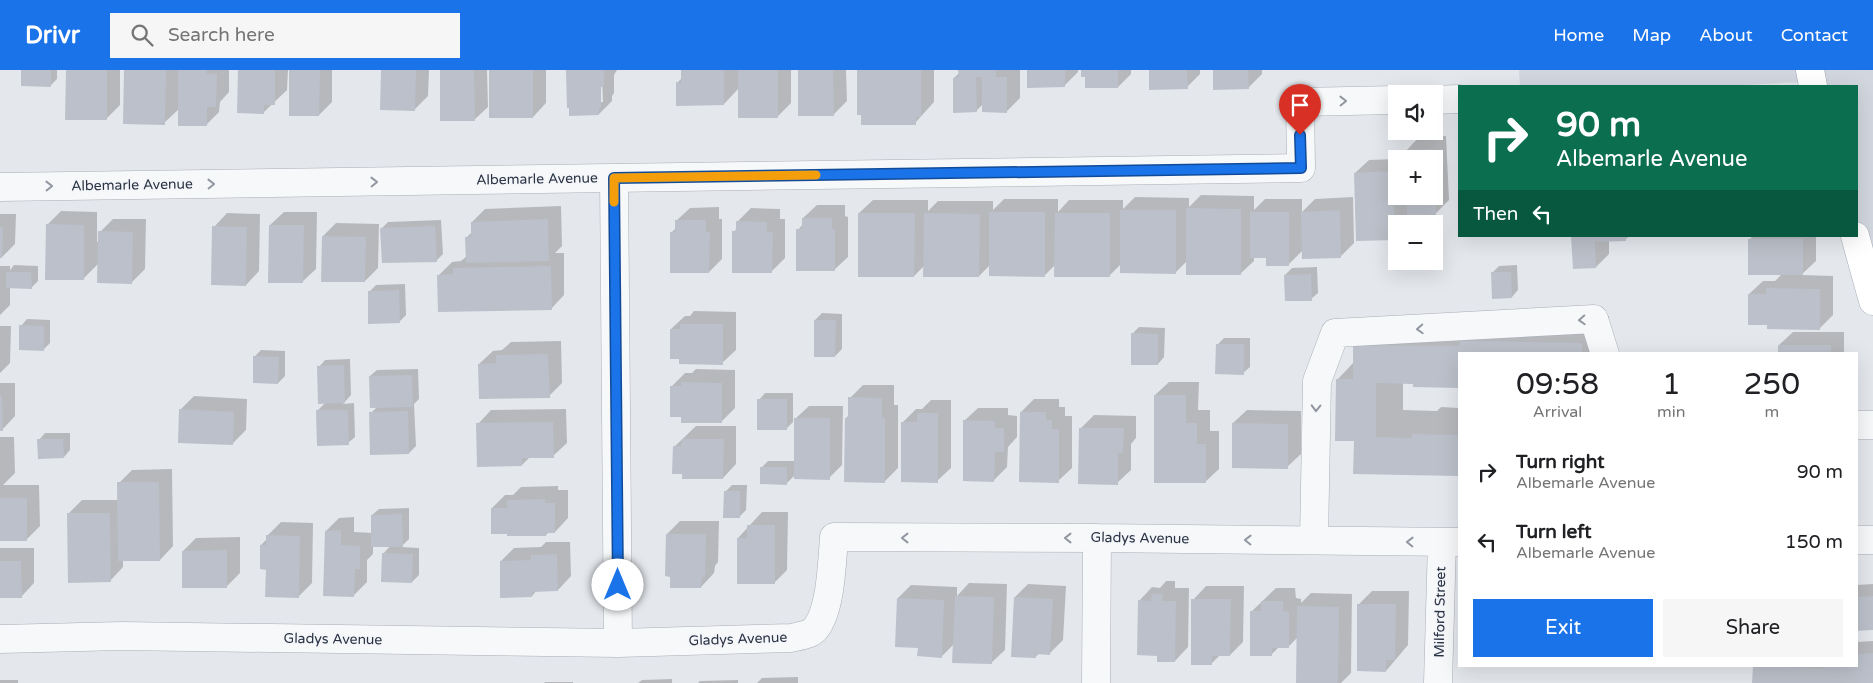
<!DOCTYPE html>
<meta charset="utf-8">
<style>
:root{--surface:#fff;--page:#f6f6f6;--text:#202124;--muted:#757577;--accent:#1a73e8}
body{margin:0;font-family:"Varela Round",sans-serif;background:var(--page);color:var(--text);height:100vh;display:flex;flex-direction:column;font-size:19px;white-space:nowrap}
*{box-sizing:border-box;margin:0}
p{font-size:16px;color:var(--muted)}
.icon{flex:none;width:28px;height:28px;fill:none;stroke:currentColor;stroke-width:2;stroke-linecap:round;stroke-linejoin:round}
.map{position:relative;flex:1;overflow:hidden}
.details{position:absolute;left:1458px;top:282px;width:400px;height:315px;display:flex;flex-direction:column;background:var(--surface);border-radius:0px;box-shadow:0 5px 20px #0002}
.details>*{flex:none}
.banner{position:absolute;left:1458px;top:15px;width:400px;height:152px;border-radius:0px;box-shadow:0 5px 20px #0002;background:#0b6e4f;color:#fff;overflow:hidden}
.fabs{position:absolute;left:1388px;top:15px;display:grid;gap:10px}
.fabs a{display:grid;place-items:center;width:55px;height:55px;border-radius:0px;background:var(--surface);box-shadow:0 5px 20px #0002;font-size:25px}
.pin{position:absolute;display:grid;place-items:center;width:42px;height:42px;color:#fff;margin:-51px -21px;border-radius:50% 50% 50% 0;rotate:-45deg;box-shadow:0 0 5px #0007}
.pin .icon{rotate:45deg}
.me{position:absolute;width:55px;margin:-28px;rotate:0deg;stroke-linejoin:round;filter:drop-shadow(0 0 4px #0008)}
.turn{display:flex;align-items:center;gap:18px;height:105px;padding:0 15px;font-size:22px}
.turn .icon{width:65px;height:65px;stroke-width:2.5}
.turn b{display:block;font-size:35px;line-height:42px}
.then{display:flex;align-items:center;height:48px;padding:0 15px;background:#0003;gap:10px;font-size:19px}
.eta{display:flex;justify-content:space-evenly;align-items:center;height:85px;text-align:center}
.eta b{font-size:30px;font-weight:600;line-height:35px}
.cta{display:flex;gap:10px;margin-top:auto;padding:10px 15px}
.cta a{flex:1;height:58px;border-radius:0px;background:var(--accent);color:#fff;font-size:20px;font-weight:600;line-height:58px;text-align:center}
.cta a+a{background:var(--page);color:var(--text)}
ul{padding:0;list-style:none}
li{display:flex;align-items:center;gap:15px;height:70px;padding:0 15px}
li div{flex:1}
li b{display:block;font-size:19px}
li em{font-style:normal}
header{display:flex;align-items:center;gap:30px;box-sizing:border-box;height:70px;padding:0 25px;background:var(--accent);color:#fff}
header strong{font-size:24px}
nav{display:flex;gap:28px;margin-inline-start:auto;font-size:18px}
.search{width:350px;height:45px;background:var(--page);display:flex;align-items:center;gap:12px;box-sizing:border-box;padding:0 18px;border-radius:0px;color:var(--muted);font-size:19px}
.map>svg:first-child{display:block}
</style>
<header>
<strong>Drivr</strong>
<div class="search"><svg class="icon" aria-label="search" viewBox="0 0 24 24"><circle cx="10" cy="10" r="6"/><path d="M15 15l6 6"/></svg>Search here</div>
<nav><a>Home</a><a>Map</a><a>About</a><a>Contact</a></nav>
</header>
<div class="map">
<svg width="1873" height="613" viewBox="0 0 1873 613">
<rect width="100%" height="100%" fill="#e4e7ec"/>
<path fill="#d2d6de" d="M1519 0H1873V206L1856 144V16H1821L1820 11 1726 16H1520Z"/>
<path fill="#0003" fill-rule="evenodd" d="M22 0H57V9L50 16Z
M67 0H120V35L106 49Z
M125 0H229V22L220 32 219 42 206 55 179 39 164 53Z
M239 0H288L287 20 264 42Z
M291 0H332V32L319 45Z
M382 0H429L428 26 415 39Z
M441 0H487L488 37 474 50Z
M490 0H546V33L533 47Z
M567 0H617L614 5V23L612 26V31L599 44ZM600 10H602L603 32H600Z
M682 0H791V33L778 46 739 18 724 34 677 13 682 8Z
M799 0H846L847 31 833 45Z
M858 0H934V32L915 53Z
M960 0H1020V28L1007 41 983 34 976 41 954 8 960 2Z
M1028 0H1078V2L1064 16Z
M1083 0H1131V4L1118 17 1086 5Z
M1150 0H1200V4L1187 17Z
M1214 0H1262V4L1248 18Z
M1446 66 1449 130 1435 144 1407 145 1408 154H1396V166L1394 168 1355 103 1369 90 1396 89V126H1434V89H1397L1406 88V81L1419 67Z
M1201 125 1254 126V140L1265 129H1302V142L1315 129 1353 127 1354 173 1341 186 1303 180 1288 195 1268 187H1254V191L1240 204 1187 191 1175 203 1121 194 1109 206 1056 194 1044 206 990 195 979 206 925 195 914 206 859 143 873 130H928V141L938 131H993V140L1004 129H1058V142L1069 130H1123V139L1135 127 1189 128V137Z
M817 135H845V146L848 147V187L834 200 798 160 803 154V148Z
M561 136 562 176 555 183H564V225L551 239 439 205 452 192 461 191 467 186 466 168 472 162V152L485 139Z
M719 137V149H722V189L709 202 672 162 676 158V151L690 138Z
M751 138 780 139V149H785V188L772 201 734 162 737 158V152Z
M61 141 97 142V172H99L100 162 113 149H146L145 199 131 213 99 193 83 209 47 155Z
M284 142H317L316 199 302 212 270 155Z
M227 143 260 144 259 201 246 215 214 157Z
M0 144H16L15 174 2 187H0Z
M441 150 443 184 436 191 381 159 388 152Z
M336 153 379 154 378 198 365 211 323 166Z
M1573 166H1629L1625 170H1609V184L1596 197Z
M1753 166H1816V191L1801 205 1833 206V245L1820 258 1769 254 1749 224 1763 211H1775L1782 204 1749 170Z
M14 195 38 196V211L31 218 10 217V235L0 245V196H10V200Z
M1517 195 1518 220 1512 227 1493 202 1499 196Z
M1317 197 1318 223 1311 229 1285 205 1292 198Z
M405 214 406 245 399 252 369 222 376 215Z
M694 241 736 242V280L722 293 671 259 685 246H690Z
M822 243 842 244V279L835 286 815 250Z
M1488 244 1609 246V284H1459L1403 312V340L1437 341 1441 337 1459 338V404L1355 370 1337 310 1354 292V275Z
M27 249 50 250V273L43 280 21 256Z
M0 256H11L10 293 0 303Z
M1139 257 1165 258 1164 287 1158 294 1132 264Z
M1793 262H1844V284H1770L1773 282H1779V275Z
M1224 268H1250V297L1243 303 1217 275Z
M561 271 562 313 549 326 479 294 493 281 502 280 511 272Z
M261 280 285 281V306L278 313 254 287Z
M350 289 351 325 343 334 354 333 355 367 348 373 317 341 326 332 319 297 325 290Z
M418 299 419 329 414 334 416 376 409 383 371 343 377 337 370 306 377 300Z
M696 299 735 300V338L722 351 682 345 672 316 685 303H692Z
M1169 312H1199L1198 340H1210V361H1219V399L1205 412 1155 325Z
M0 313H15V346L2 360H0Z
M863 315H894V335H898V398L884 412 846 348 849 345 850 328Z
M765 323H793V352L786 359 759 330Z
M194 326 247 329 246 360 232 374 180 340Z
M1034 329H1059V337H1065V346H1072V398L1058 411 1021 342Z
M931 330H951V398L937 411 902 353 916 339H922Z
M809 336H843L842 395 829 408 795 405 787 413 761 398 768 391H795V349Z
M978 338H1008V345L1017 346V367L1008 377 1007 397 994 410 964 351Z
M566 339 567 373 553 386 530 387 522 395 478 354 491 340Z
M1247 340 1301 341V384L1287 397 1233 353Z
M1094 345 1136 346V368L1131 374V400L1117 413 1080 359Z
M696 356H736V394L723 408 683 403 674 377Z
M45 363H70V380L64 387 39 370Z
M0 367H14L15 403 3 415H39L40 456 27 469 0 470Z
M172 399 173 476 160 490H123V497L110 511 68 444 82 430H119V413L132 400Z
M732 415H747L746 440 739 447 725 422Z
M558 416V420H568V448L555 462H549L546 465 509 462 492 438 505 425H513L521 417Z
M409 438V469L401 477 419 478V505L412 512 383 484 391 475H373V484L367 490V512L353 526 326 461 339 448 354 447V462L373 463 372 445 379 439Z
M762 442H788L787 500 774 513 738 468Z
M680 451H719L718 492 715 496 714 503 701 517 667 464Z
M281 452 313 453 312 513 299 526 267 498 261 475 267 469V466Z
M240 467V503L227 516 183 481 196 468Z
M546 472H570L571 506 558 520H537L532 526 501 491 514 478 541 477Z
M0 478H34V513L21 527H0Z
M1166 511H1175V518H1189L1188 577 1175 591 1158 585 1139 531 1152 517 1160 518Z
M969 513 1007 514 1005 580 991 593 954 574 942 586 919 577 898 528 911 515 957 517V526Z
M1028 514 1066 516 1063 570 1050 583H1040L1035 587 1015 527Z
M1873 514V559L1856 560V515Z
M1206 516H1244L1243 572 1230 585H1220L1211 594 1193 530Z
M1276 518H1295L1296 528 1301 529V533L1311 523 1352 524 1351 603 1341 613H1297L1298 567 1288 577H1279L1271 585 1251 542Z
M1372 521H1409L1408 575 1386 601 1359 534Z
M1873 571V613H1754V596H1856V572Z
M798 607V613H757L762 608Z
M672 609V613H638L642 610Z
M0 610H18V613H0Z
M738 610V613H698L700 611Z
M545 612H573V613H544Z"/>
<path fill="#bbc0ca" d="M21 0H51V17L21 16Z
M66 0H107V50H65Z
M124 0H166L165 55 123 54Z
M178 0H207V4H217L216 37H207V56H178Z
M238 0H275V35H264V44L237 43Z
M289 0H320L319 46H289Z
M381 0H416L415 41 380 40Z
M440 0H474L475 51H440Z
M489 0H533V48H489Z
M566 0H604V17H601V38H599V45L569 46V38H567Z
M681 0H724V35L676 36V12L681 13Z
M738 0H778V48H738Z
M798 0H833L834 46H798Z
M857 0H921V47H916V55H861V45H857Z
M958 0H996V7H1007V43L982 42V7H976L977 42 953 43V8L959 7Z
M1027 0H1065V17L1027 18Z
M1081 0H1118V18H1085V7H1081Z
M1149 0H1187L1188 19 1149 20Z
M1213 0H1248L1249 19 1213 20Z
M1433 79 1434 89H1405V80Z
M1393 101 1395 170 1356 171 1354 103Z
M1406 126H1435L1436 145 1407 146Z
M1186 138 1241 139V205H1186Z
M1120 140H1176V204L1120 203Z
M1340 140 1341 188 1302 189 1301 142Z
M989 142H1045V207L989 206Z
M1250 142H1289V196H1266V188H1250Z
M858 143H915L914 207H858Z
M924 143 980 144 979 207H923Z
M1055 143H1110V207H1054Z
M802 148H832V159L835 160V201H796V159H802Z
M548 149 549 191 466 193 465 167H471V152Z
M675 150H706V162H710L709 203H670V162H675Z
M736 151 767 152V162H773L772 203H732V161H736Z
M46 154 84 155V210H45Z
M269 155H304L303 213H268Z
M212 156 247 157 246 216 211 215Z
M435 156 437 192 382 193 380 158Z
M0 157H3L2 188H0Z
M98 161 133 162 132 214 97 213Z
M322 166 366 167 365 212H321Z
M1571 166H1626V171L1595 172 1596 198 1573 199Z
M1748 169H1803V205H1748Z
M551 196 552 240 438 242 437 205 453 204V198Z
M6 202H31L32 219 6 218Z
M1491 202H1511L1512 228 1492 229Z
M1311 204 1312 231H1285L1284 205Z
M1766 218 1820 219V260L1767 259V255H1748V224H1766Z
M399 220 400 253 368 254V221Z
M814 250H836L835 287H814Z
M680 254H723V295L679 294V289H670V259H680Z
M19 255 44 256V281L19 280Z
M1131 263 1158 264V295H1131Z
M1460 271 1582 273V284H1459V318L1413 317V314L1376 313V367L1412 368V364L1459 365V406L1353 404 1354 371H1335L1336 309H1353V275L1459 276Z
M1216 274H1244V305L1215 304Z
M1778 275H1831V284H1778Z
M548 284 550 328 479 329 478 294 496 293V285Z
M253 286 279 287 278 314 253 313Z
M344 295 345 333 318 334 317 296Z
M412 305 413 337 370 338 369 306Z
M681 312 722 313V353H681V347H670V316H681Z
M1154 325H1186V353H1197V374H1206V413H1154Z
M0 326H2L3 361H0Z
M848 327 882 328V348H885V413L844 412 845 348H848Z
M757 329H787V360H757Z
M179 339 234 342 233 375 178 373Z
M316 340H348L349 375 317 376Z
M408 341 409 384 370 385 369 342Z
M1020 342H1046V350H1052V359H1059V413L1019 412Z
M917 343H938V413L901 412V352H917Z
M794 348H830V410L794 409Z
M963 350 995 351V358H1004V382H995L994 412 963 411Z
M553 352 554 388H522V396L477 397 476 353Z
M1232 353 1288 354V399L1232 398Z
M1079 358H1124L1123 383H1118V415L1078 414Z
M37 369H63L64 388 38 389Z
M682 369H724L723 409H682V404H672L673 376H681Z
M760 397H787V415L760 414Z
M117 412H159L160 491H118Z
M724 421H740V448H723Z
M0 428H27V471H0Z
M545 429V433H555V463H546V466H507V464H491V438H507V430Z
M67 443H110L111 512 68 513Z
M402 444 403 477H371V445Z
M747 455H775V514H737V468H747Z
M341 460V475L360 476V499H355L354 527 323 526 325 461Z
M666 464H706L705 507H702L701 518H670V507L665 506Z
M266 465 300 466 299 528 265 527 266 500 260 499V475H266Z
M227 480V518H182V481Z
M382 483 413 484 412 513 381 512Z
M557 484 558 521 532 522V527L500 528V491L531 490V485Z
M0 491H21L22 528H0Z
M1152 524H1163L1162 531H1176L1175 592H1157V586L1137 585 1138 530 1151 531Z
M955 526 994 527 992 594 952 593Z
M1873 526V560L1856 561V527Z
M1014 527 1053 529 1050 585 1036 584V588L1011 587Z
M897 528 944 530 942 588 917 586 918 578 895 577Z
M1191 529H1231L1230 586H1212V595H1191Z
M1261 531H1283V541L1289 542V578H1272V586H1250V541H1261Z
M1357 534H1396L1395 590H1386V602L1357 601Z
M1297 536 1339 537 1338 613H1296Z
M1873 583V613H1752L1753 596 1824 598 1823 596H1856V584Z"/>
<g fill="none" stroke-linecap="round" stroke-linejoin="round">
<g stroke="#a9aeb7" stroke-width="29">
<path id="minor" d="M1434 30 1459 29
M614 108 618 573
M0 117 1301 98 1300 32 1396 30
M1856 355H1873
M1314 470 1317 311 1335 263 1594 249 1605 284
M1856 470H1873
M0 569 122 566 618 573 791 568C799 566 811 565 816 558 831 539 832 492 834 467L1097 468 1459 472
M1096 613 1097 468
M1438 613 1442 472"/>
</g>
<g stroke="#a3abb8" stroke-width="29">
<path id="major" d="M1810 0 1813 16
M1855 166 1873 231"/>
</g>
<use href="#minor" stroke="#f7f8fa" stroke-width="28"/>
<use href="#major" stroke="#fff" stroke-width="28"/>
</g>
<defs><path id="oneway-chevron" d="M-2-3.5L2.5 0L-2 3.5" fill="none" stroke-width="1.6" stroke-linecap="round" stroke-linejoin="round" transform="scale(1.25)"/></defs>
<g stroke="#9196a0">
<use href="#oneway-chevron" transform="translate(1343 31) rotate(-1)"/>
<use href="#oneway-chevron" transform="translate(374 112) rotate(-1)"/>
<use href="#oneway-chevron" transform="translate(211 114) rotate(-1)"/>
<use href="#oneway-chevron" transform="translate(49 116) rotate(-1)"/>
<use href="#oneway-chevron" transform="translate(1582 250) rotate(177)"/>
<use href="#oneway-chevron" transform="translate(1420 259) rotate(177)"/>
<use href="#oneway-chevron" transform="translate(1316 338) rotate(91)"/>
<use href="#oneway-chevron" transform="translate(905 468) rotate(-180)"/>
<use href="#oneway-chevron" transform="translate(1068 468) rotate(-180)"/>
<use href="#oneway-chevron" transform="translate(1248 470) rotate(-179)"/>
<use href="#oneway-chevron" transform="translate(1410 472) rotate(-179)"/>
</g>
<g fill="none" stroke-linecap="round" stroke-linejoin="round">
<g stroke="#114b97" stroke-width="12">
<path id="route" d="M618 515 614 108 1301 98 1300 65"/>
</g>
<use href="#route" stroke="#1a73e8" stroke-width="9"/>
<path stroke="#f59e0b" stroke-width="9" d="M614 132V108L816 105"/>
</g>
<g text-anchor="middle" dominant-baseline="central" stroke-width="4" stroke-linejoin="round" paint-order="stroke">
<g font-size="14" fill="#2b3445" stroke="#f4f6f9">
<text transform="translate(537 109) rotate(-1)">Albemarle Avenue</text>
<text transform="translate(132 115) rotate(-1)">Albemarle Avenue</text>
<text transform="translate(1140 468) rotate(1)">Gladys Avenue</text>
<text transform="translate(1440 542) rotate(-89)">Milford Street</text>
<text transform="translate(333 569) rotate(1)">Gladys Avenue</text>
<text transform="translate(738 569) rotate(-2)">Gladys Avenue</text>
</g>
</g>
</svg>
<div class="fabs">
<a><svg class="icon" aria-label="sound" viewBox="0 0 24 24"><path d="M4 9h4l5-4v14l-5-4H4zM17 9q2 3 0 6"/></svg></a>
<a>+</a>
<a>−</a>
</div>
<div class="pin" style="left:1300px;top:65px;background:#d93025"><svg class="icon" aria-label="arrive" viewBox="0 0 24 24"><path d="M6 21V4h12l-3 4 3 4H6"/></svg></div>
<svg class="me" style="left:618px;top:515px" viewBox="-20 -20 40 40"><circle r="19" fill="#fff"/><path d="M0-13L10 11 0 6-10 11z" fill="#1a73e8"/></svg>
<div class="banner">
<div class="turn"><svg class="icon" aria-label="right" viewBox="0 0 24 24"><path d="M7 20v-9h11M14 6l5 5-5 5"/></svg><div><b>90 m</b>Albemarle Avenue</div></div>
<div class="then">Then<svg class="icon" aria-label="left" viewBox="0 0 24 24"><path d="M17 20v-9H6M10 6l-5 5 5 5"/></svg></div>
</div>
<section class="details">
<div class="eta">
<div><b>09:58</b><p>Arrival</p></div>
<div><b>1</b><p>min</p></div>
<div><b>250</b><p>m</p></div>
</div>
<ul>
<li><svg class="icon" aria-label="right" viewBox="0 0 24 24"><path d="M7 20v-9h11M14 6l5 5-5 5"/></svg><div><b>Turn right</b><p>Albemarle Avenue</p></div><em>90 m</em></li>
<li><svg class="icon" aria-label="left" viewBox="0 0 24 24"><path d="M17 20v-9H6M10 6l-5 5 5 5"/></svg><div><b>Turn left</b><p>Albemarle Avenue</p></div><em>150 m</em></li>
</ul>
<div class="cta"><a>Exit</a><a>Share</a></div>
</section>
</div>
